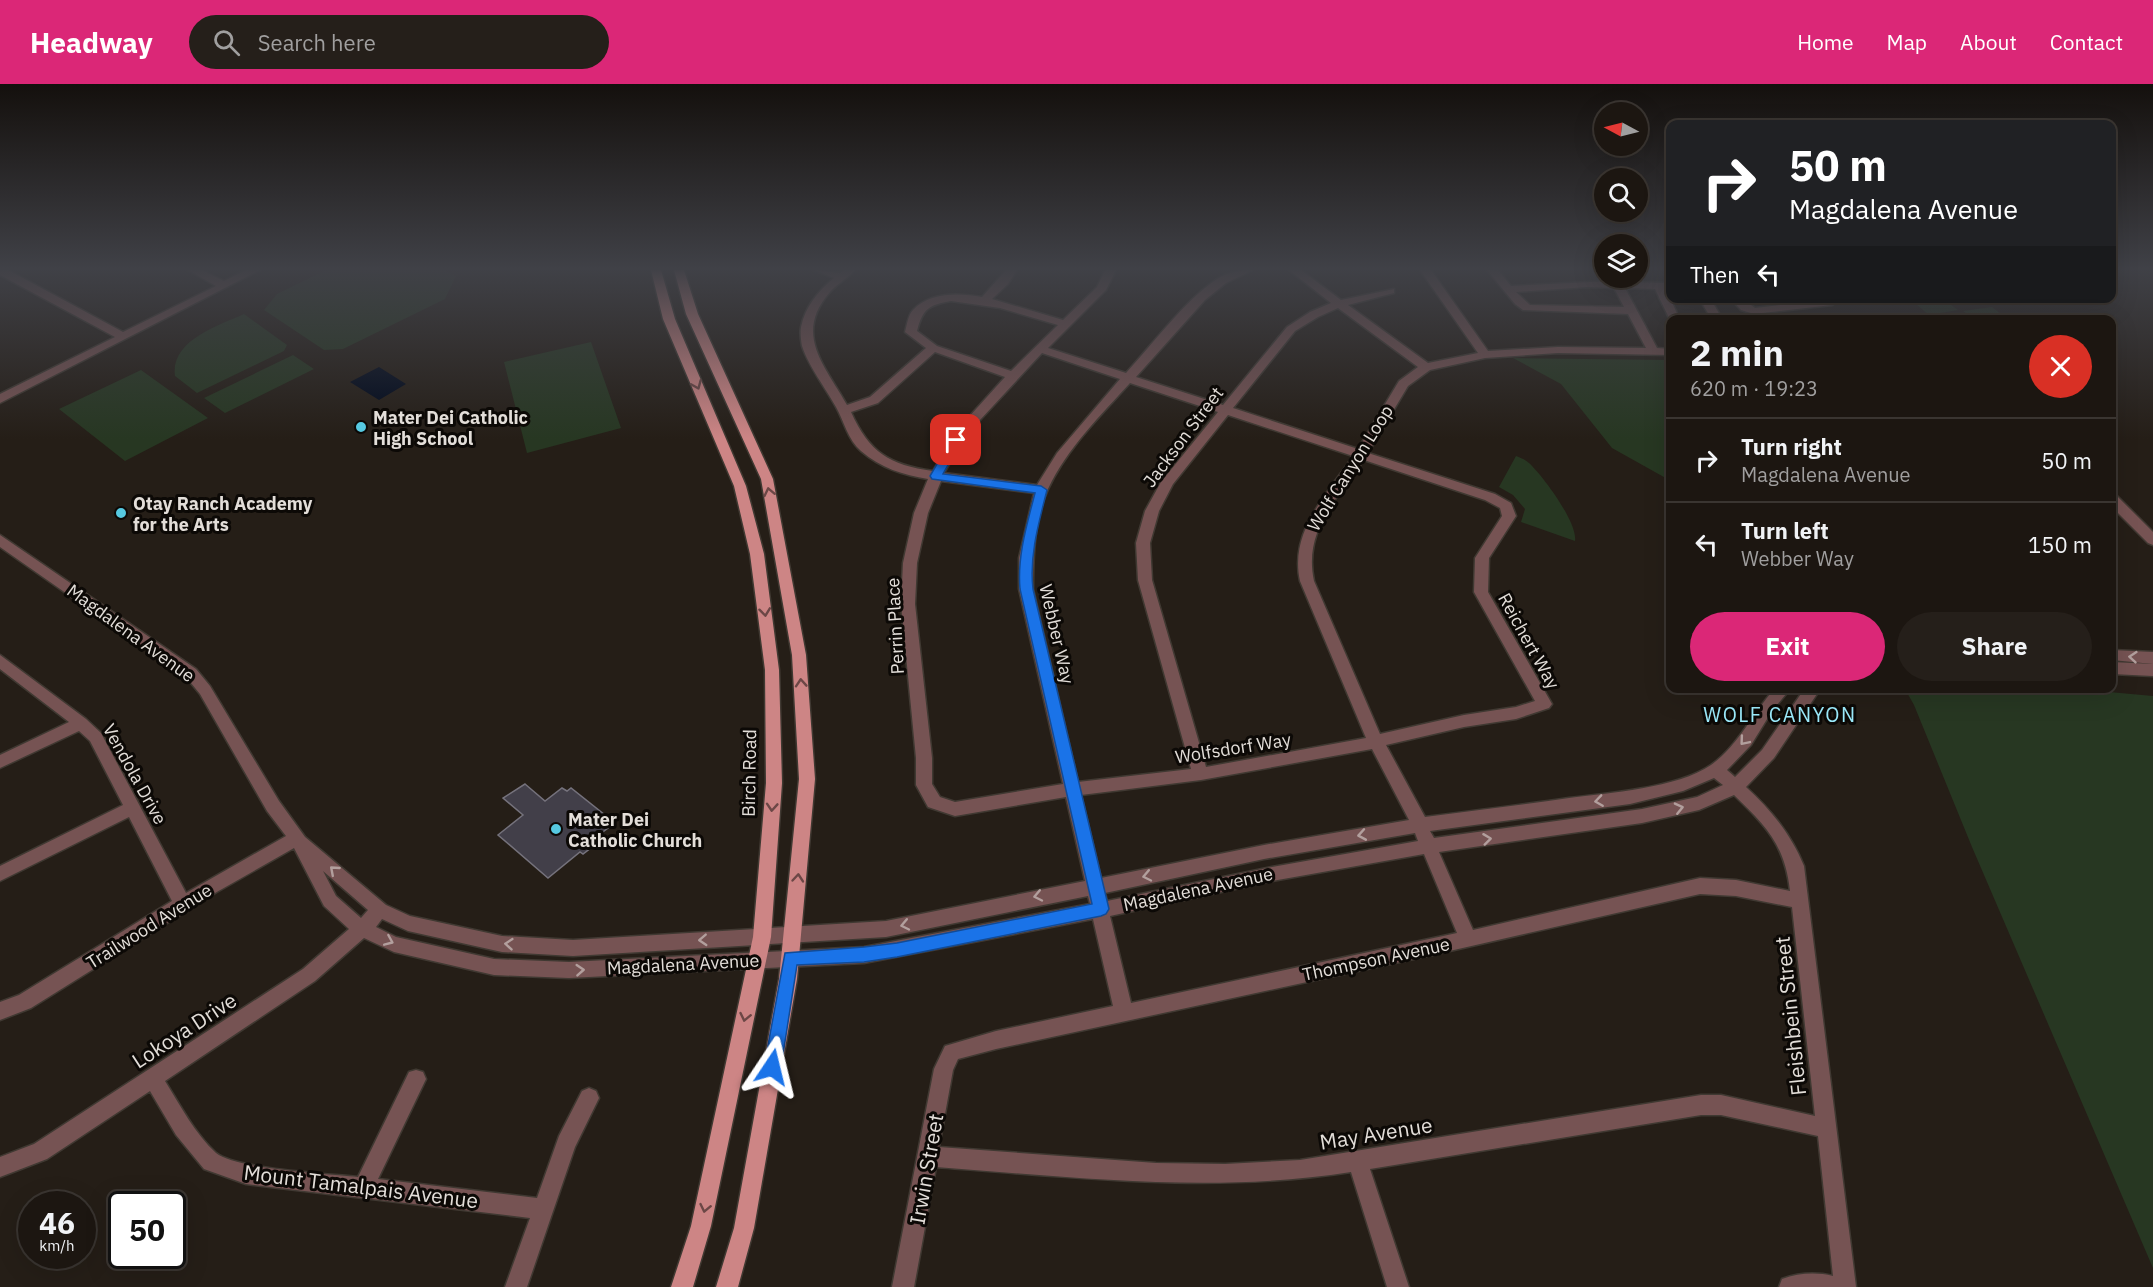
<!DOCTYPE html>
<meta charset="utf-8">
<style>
:root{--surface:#1c1611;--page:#251f1a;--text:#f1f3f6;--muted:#a09f9f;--line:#3a3531;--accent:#db2777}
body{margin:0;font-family:"IBM Plex Sans",sans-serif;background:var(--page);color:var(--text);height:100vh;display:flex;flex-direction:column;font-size:22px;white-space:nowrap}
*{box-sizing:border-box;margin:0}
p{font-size:20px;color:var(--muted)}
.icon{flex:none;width:33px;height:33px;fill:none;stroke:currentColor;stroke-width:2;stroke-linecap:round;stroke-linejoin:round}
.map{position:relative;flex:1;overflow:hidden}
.side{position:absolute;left:1666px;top:231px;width:450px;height:378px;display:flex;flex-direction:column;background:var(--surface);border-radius:12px;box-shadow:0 6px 24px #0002,0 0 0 2px var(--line)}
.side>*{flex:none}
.hud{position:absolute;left:1666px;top:36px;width:450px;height:183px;border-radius:12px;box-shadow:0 6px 24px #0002,0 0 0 2px var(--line);background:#202124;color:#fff;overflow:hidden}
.needle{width:39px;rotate:277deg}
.fabs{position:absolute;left:1594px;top:18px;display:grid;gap:12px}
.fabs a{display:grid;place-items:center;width:54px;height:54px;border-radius:50%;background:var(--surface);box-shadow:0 6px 24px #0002,0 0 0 2px var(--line);font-size:30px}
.speed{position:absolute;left:18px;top:1107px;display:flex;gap:12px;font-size:30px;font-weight:700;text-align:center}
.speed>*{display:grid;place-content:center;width:78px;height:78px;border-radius:50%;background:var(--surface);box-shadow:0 6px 24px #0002,0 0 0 2px var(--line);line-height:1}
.speed small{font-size:15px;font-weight:400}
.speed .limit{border:3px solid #111;border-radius:9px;background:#fff;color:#111}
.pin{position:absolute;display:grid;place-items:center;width:51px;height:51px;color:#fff;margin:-26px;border-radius:12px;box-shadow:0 3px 9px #0006}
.me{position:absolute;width:66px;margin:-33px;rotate:10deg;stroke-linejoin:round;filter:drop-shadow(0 0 4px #0008)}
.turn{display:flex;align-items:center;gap:21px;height:126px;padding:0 24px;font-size:27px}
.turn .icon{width:78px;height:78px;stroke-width:2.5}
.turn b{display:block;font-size:42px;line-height:51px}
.then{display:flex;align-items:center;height:57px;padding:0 24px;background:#0003;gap:12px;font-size:22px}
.round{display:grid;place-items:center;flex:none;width:63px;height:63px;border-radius:32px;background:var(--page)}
.overview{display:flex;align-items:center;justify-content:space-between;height:102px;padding:0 24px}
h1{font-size:36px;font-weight:700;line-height:45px}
.primary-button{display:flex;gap:12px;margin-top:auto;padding:12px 24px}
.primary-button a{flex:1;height:69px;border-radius:36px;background:var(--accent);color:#fff;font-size:24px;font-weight:700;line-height:69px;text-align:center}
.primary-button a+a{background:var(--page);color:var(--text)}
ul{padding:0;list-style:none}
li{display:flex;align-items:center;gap:18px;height:84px;padding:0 24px;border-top:2px solid var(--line)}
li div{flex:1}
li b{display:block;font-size:22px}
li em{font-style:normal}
header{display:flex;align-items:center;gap:36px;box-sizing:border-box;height:84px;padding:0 30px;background:var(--accent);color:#fff}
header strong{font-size:28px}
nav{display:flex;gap:33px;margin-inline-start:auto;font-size:21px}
.search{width:420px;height:54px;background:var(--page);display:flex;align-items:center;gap:15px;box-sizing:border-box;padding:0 21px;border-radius:33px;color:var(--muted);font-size:22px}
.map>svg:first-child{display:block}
</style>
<header>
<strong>Headway</strong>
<div class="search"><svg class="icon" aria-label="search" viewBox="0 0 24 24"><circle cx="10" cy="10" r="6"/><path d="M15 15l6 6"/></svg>Search here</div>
<nav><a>Home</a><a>Map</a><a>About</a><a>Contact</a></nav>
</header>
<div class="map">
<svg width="2153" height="1203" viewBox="0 0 2153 1203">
<rect width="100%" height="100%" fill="#251e17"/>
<path fill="#273722" d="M326 186H445L456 192 445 215 343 265 324 266 264 226 277 210Z
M1944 216 1958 226 1929 231 1916 220Z
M1992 223 2006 234 1974 235 1963 227Z
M244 230 287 261 284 267 197 309 175 292C170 257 217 242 244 230Z
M591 258 621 344 527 369 504 278Z
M293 271 314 285 225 329 204 314Z
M1513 274 1671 276V397L1612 364 1561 300Z
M141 286 208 334 125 377 59 325Z
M1516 372C1521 374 1526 376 1529 379 1543 392 1578 439 1575 457L1521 438 1525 425 1513 411 1499 403Z
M2065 604 2153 612V1184L1972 763 1914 621 1905 605Z"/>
<path fill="#00091c" d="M379 283 406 300 379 316 350 298Z"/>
<path fill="#423f49" stroke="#75727c" stroke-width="1.5" d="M525 700 545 717 562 704 567 707 571 704 615 739 596 753 600 757 583 770 580 768 548 794 498 751 523 731 503 714Z"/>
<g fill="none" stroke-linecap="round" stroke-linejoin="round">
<g stroke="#403932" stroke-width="3">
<path id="minor" d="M0 186H8L123 248 216 202 188 186H202L224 197 246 186H260L0 319V310L115 253 0 191Z
M814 186 840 189 843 186H855C848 194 837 200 830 208 793 250 825 282 847 321L870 313 926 264 905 248C907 241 908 231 913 226 930 208 960 209 982 213L1006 186H1017L1008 200 992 215 1063 236 1097 203 1105 186H1116L1106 206 1048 264 1126 289C1152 261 1185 216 1217 195 1228 188 1240 186 1253 186L1226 199 1205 216 1136 293 1223 321 1287 243 1310 228 1331 219 1289 186H1301L1341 216 1394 205V209L1348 221 1428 279 1478 269 1420 186H1431L1488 267 1558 263 1646 264 1628 230 1523 226 1515 220 1487 186H1498L1511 202 1610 197 1609 194H1619L1621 198 1671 199V205H1666L1680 236H1671V238L1655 205 1625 204 1657 264 1671 265V271L1558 269 1485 274 1430 286 1408 302 1368 369 1495 410 1511 419 1516 432 1489 474 1488 508 1552 620 1549 624 1516 635 1464 643 1386 661 1425 733C1473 727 1521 721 1569 714 1608 709 1678 704 1711 681 1738 662 1753 629 1775 604H1791L1772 627 1751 661 1727 686 1735 693 1762 666 1805 604H1821L1774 674 1746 703C1771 726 1791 750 1804 782L1856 1203H1779L1782 1195C1799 1189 1816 1188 1833 1192L1818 1052 1721 1031H1701L1370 1085 1409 1203H1387L1351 1088C1213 1110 1074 1093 936 1083L914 1203H892L934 985 945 962 996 947 1113 922 1093 835 864 879 569 894 494 891 394 868 364 854 315 897 165 997C180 1021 195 1050 216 1069 235 1085 329 1090 358 1093L409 988 416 986 423 988 426 995 378 1095 537 1114 559 1052 582 1007 589 1004 596 1007 599 1014 575 1063 527 1203H505L530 1134 246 1100 204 1085 176 1051 150 1007 47 1075 0 1093V1073L34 1060 303 885 349 845 324 822 294 764 215 809 31 924 0 936V918L19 911 172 817 129 733 0 797V782L123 721 90 657 79 647 0 684V671L69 638 0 585V571L86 635 101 649 186 809 286 752 267 727 200 610 186 593 0 463V451L196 585 210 602 279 717 305 753 386 821 410 832 502 852 573 856 886 837 1085 797 1066 713 955 732 928 723 916 701V674L901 520 903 479 914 429 928 395C903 391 881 384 861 367 848 356 844 337 836 323 826 305 808 281 802 262 801 257 800 248 801 243 805 223 818 207 834 194ZM1587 203 1614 204 1624 223 1530 221 1516 208ZM951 217 1000 224 1058 241 1011 287 937 262 917 247C923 224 929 221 951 217ZM1338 224 1418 283 1399 297 1358 365 1233 324 1295 247 1318 233ZM935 268 1005 293 958 345 933 387C889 381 869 368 851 328L878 319ZM1042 269 1120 295 1057 369 1037 401 944 389 967 350ZM1130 299 1218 328 1161 398 1145 427 1136 459 1138 496 1191 685 1078 698 1033 505C1033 473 1034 435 1048 405 1067 364 1101 331 1130 299ZM1228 331 1353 372C1327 411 1289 447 1300 497L1366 654 1206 683 1152 496 1150 459 1159 427 1173 400ZM1364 376 1485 416 1500 424 1502 432 1475 474 1474 508 1535 617 1516 623 1464 631 1380 650 1314 497C1303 447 1337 414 1364 376ZM941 397 1034 409 1019 474V505L1063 700 955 718 940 713 932 700V674L915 520 917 479 928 429ZM1372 665 1409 736 1264 761 1101 794 1081 711 1201 696ZM1714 694 1723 701 1697 713 1642 725 1434 754 1430 747 1630 720 1683 707ZM1734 711C1766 742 1785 761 1790 807L1736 796 1700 794 1473 846 1439 768 1642 739 1699 726ZM1415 749 1418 757 1272 783 1107 817 1105 809 1264 775ZM1424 770 1457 849 1131 919 1110 832 1272 797ZM323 787 368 826 361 834 336 812ZM1700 810 1736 812 1792 823 1815 1032 1721 1011H1701L1300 1076 1225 1080 1156 1079 939 1063 953 986 958 975 996 965 1432 871ZM1088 812 1090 820 864 863 569 878 494 875 396 853 376 843 382 835 408 847 502 868 573 872 886 853Z
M1699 214H1710L1723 236H1712Z
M1730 214H1742L1755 224 1840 214 1832 221 1754 230 1741 226Z
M2112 411 2117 412 2153 448V461L2148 459 2112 423Z
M2112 566 2153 568V580L2112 576Z
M2112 578 2153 580V592L2112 590Z"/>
</g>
<g stroke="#403932" stroke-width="3">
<path id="major" d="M651 186H661L675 235 746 402 764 470 779 586 782 699 771 853 711 1142 693 1203H671L691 1142 753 853 766 699 765 586 750 470 734 402 663 235Z
M674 186H684L698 230 773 395 806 571 815 695 797 895 754 1144 738 1203H716L734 1144 779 895 799 695 792 571 761 395 686 230Z"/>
</g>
<use href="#minor" fill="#765353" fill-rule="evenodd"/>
<use href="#major" fill="#cd8585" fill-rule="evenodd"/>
</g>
<defs><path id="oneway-chevron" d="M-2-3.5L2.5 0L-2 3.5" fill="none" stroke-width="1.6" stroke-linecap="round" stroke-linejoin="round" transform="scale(1.5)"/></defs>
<g stroke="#6c4746">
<use href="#oneway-chevron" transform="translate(697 301) rotate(67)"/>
<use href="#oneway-chevron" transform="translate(769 408) rotate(-102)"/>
<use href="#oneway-chevron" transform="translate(765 528) rotate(83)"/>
<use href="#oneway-chevron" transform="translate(801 599) rotate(-94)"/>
<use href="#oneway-chevron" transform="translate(772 723) rotate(94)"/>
<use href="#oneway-chevron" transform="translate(798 794) rotate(-85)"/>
<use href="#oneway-chevron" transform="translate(745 933) rotate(102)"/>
<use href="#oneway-chevron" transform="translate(705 1124) rotate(102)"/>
</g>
<g stroke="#b29f9d">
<use href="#oneway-chevron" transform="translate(2133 573) rotate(-175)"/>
<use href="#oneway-chevron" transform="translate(1744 657) rotate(130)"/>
<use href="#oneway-chevron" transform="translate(1599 717) rotate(172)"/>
<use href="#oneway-chevron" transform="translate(1679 724) rotate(-13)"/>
<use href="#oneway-chevron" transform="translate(1362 751) rotate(170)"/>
<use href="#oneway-chevron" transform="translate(1487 755) rotate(-7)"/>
<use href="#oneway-chevron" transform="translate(334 786) rotate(-139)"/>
<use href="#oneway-chevron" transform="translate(1147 792) rotate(168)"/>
<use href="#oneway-chevron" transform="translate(1038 812) rotate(168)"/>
<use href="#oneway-chevron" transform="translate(905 841) rotate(168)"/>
<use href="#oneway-chevron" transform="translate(703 856) rotate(177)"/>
<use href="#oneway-chevron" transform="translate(389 857) rotate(23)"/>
<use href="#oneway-chevron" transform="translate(509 860) rotate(-175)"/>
<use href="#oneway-chevron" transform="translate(580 886) rotate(-4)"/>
</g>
<linearGradient id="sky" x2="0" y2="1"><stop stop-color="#14100d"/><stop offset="0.52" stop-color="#404147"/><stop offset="1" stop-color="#404147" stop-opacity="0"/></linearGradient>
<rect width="2153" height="355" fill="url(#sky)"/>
<path fill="#1a73e8" stroke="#114b97" stroke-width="1.5" d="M956 353 962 356 943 390 1041 402 1047 406C1039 438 1029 472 1033 505L1109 825 1106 830 1101 832 897 873 864 878 797 881 781 983 778 989 772 991 766 989 764 983 785 869 864 863 897 859 1092 820 1020 505C1017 473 1027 440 1035 409L932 395 930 392 951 356Z"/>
<g fill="#56c9e1" stroke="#0c0906" stroke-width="2">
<circle cx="361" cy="343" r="6"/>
<circle cx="121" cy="429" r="6"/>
<circle cx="556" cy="745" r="6"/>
</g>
<g text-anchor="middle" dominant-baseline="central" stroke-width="6" stroke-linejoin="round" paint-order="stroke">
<g font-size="18" font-weight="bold" fill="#e3ded9" stroke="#0c0906" text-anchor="start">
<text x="373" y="333">Mater Dei Catholic<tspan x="373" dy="21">High School</tspan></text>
<text x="133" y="419">Otay Ranch Academy<tspan x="133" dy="21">for the Arts</tspan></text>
<text x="568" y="735">Mater Dei<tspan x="568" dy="21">Catholic Church</tspan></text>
</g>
<g font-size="18" fill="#e3ded9" stroke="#0c0906">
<text transform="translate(1183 353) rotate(-53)">Jackson Street</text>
<text transform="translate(1350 384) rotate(-58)">Wolf Canyon Loop</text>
<text transform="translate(895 542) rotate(-93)">Perrin Place</text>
<text transform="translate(131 549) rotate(36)">Magdalena Avenue</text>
<text transform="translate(1057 550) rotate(77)">Webber Way</text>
<text transform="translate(1529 557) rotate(61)">Reichert Way</text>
<text transform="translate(1233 664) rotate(-9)">Wolfsdorf Way</text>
<text transform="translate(749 689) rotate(-89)">Birch Road</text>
<text transform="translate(135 690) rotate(61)">Vendola Drive</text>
<text transform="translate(1198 805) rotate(-12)">Magdalena Avenue</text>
<text transform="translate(149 842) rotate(-32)">Trailwood Avenue</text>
<text transform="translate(1376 875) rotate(-12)">Thompson Avenue</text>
<text transform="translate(683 880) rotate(-3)">Magdalena Avenue</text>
</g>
<g font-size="20" letter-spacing="1.5" fill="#9cebfc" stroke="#0c0906">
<text x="1780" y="630">WOLF CANYON</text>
</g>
<g font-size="21" fill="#e3ded9" stroke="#0c0906">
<text transform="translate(1790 932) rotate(-96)">Fleishbein Street</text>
<text transform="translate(184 946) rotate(-33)">Lokoya Drive</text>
<text transform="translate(1376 1049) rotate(-9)">May Avenue</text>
<text transform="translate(926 1085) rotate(-80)">Irwin Street</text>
<text transform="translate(361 1102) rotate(7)">Mount Tamalpais Avenue</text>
</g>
</g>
</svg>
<div class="fabs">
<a><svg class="needle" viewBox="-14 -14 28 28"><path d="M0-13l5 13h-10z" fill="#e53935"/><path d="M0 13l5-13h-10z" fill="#a09f9f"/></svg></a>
<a><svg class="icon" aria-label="search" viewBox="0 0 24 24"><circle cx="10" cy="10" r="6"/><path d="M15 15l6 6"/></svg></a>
<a><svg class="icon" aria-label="layers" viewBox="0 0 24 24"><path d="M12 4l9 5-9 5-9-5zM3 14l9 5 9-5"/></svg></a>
</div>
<div class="speed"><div>46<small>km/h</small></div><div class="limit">50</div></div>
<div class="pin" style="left:956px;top:356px;background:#d93025"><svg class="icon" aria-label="arrive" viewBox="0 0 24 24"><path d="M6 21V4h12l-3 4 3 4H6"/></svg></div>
<svg class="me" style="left:772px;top:983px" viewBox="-20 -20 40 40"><path d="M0-17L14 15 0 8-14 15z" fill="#1a73e8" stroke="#fff" stroke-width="4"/></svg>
<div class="hud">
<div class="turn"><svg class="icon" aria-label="right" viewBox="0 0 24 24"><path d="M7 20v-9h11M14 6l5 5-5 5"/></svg><div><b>50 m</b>Magdalena Avenue</div></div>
<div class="then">Then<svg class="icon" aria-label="left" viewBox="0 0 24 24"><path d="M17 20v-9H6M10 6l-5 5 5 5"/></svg></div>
</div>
<section class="side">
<div class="overview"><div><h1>2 min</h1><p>620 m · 19:23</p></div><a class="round" style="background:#d93025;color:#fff"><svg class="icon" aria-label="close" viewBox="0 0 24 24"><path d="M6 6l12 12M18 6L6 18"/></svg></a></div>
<ul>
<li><svg class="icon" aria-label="right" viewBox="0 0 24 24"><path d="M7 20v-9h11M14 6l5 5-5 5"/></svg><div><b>Turn right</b><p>Magdalena Avenue</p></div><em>50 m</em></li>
<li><svg class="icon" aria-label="left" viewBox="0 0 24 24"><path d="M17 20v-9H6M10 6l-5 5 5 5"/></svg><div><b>Turn left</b><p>Webber Way</p></div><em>150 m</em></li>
</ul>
<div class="primary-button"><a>Exit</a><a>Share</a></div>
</section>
</div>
